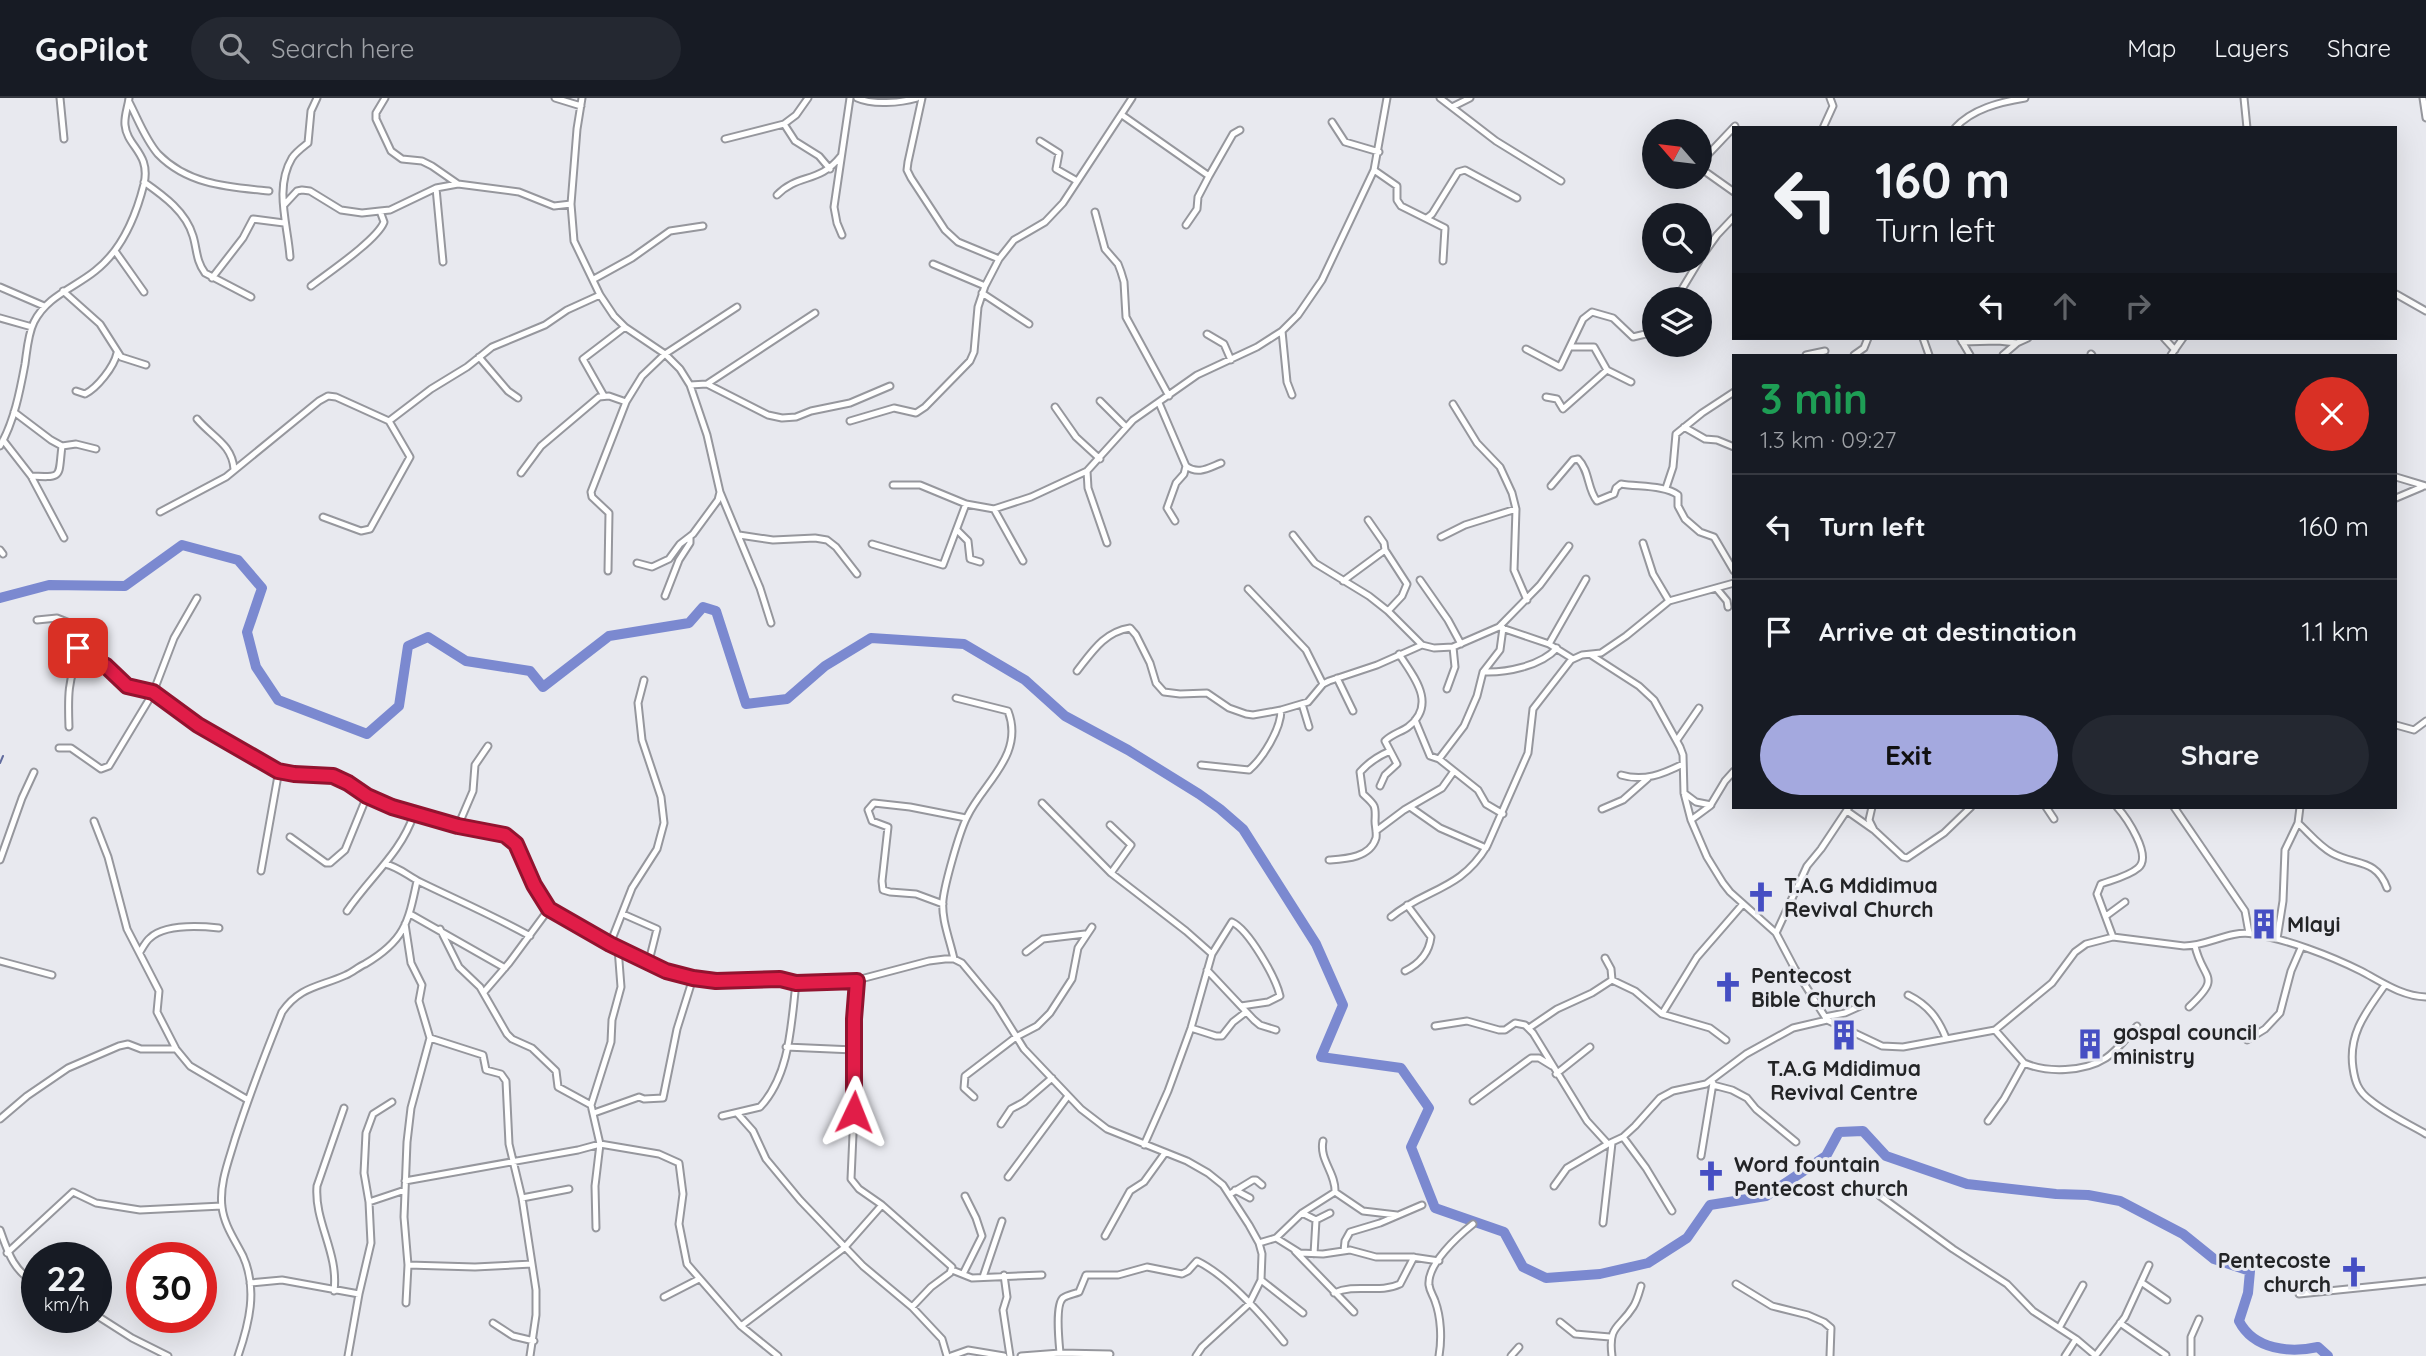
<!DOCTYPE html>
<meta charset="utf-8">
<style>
:root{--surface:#171b24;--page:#242831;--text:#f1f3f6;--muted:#9ea1a6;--line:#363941;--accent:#a4a9df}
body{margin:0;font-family:Quicksand,sans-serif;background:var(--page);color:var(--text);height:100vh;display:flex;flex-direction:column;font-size:26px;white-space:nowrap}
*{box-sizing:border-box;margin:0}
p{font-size:23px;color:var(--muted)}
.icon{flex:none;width:38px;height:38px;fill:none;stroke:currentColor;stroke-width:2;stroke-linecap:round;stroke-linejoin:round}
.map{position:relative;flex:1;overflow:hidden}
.side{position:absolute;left:1732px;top:256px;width:665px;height:455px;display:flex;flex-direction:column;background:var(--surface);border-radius:0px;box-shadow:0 7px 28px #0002}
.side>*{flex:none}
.guide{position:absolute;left:1732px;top:28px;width:665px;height:214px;border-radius:0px;box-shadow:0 7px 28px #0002;background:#171b24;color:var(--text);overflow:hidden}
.needle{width:46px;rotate:298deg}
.controls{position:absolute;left:1642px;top:21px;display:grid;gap:14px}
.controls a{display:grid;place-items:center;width:70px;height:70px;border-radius:50%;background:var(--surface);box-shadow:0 7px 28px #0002;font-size:35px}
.speed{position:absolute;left:21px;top:1144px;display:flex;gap:14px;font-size:35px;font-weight:700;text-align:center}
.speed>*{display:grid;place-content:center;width:91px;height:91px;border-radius:50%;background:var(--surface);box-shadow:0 7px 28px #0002;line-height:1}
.speed small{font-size:18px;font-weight:400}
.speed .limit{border:10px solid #d22;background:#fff;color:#111}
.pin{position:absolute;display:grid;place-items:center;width:60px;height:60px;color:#fff;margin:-30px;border-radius:14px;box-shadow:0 4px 10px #0006}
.me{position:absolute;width:77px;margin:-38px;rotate:2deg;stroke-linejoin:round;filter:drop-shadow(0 0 5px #0008)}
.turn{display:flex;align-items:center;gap:24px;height:147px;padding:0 28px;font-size:32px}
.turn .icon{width:91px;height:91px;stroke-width:2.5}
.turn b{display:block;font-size:49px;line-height:60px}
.lanes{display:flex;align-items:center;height:66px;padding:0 28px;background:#0003;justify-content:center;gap:35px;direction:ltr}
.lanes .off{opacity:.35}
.round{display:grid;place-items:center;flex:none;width:74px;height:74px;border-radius:37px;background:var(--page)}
.headline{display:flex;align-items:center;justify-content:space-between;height:119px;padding:0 28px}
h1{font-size:42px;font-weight:700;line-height:52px;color:#1e9e55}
.button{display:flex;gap:14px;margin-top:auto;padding:14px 28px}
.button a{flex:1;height:80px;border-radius:42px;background:var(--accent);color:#111;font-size:28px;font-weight:700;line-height:80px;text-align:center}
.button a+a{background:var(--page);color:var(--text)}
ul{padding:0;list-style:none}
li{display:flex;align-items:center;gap:21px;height:105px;padding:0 28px;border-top:2px solid var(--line)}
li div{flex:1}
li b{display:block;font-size:26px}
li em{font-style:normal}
header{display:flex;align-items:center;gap:42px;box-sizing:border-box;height:98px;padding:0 35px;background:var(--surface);border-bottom:2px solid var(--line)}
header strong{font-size:33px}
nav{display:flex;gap:38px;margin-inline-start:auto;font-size:24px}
.search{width:490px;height:63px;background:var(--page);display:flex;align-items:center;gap:18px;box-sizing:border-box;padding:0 24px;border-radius:38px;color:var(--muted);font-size:26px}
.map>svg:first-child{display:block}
</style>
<header>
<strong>GoPilot</strong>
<div class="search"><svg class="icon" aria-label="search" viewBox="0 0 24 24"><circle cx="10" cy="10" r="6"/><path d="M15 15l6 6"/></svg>Search here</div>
<nav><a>Map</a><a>Layers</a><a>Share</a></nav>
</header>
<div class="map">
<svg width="2426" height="1258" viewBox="0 0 2426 1258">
<rect width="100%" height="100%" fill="#e8e9ef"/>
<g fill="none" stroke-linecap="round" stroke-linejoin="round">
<path stroke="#616b9d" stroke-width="2" d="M0 665 3 658"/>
<path stroke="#7b89d0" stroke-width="10" d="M0 500 49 487 125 488 182 447 238 462 262 490 247 534 256 569 278 602 367 636 399 608 408 548 428 539 466 563 530 573 543 589 609 538 689 525 703 509 716 513 746 606 787 601 825 568 871 540 964 546 1025 582 1065 618 1128 652 1199 696 1220 711 1243 731 1316 846 1343 907 1321 959 1401 970 1429 1010 1411 1049 1435 1110 1504 1134 1523 1169 1546 1180 1600 1176 1648 1165 1687 1140 1710 1107 1766 1098 1826 1058 1839 1034 1863 1033 1886 1058 1967 1086 2056 1096 2088 1097 2120 1103 2183 1136 2214 1161 2250 1173 2248 1195 2239 1223C2254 1252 2290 1255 2318 1249L2328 1258"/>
<g stroke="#96979d" stroke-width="9">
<path id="street" d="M60 0 64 41
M385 0 376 15V21L391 53 402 61 422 63 432 68 458 86
M555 0 581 8
M582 0 577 31 571 106 574 143 600 197 614 218 625 229 665 256 680 271 690 287 707 337 720 394 718 402 693 436 680 446 669 461 652 469 637 465
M857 0C872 7 900 5 917 0
M922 0 908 64 907 72 911 80 945 132 958 144 999 161
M1440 0 1496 43 1561 83
M2244 0 2247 30
M2423 0 2426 20
M129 4C138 21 145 41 158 56 188 87 229 89 269 93
M1452 9 1470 0
M1122 17 1209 78
M1332 24 1345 44 1379 54
M784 26 795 43 819 58 830 71
M1823 30 1833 8 1830 0
M1955 30C1972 11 2000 4 2025 0
M725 41 784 26 796 17 808 0
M1040 43 1059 55 1056 71 1077 83
M1374 72 1397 88V102L1401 108 1445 130 1443 163
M144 84C164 98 186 114 193 138 197 151 196 163 205 175L251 199
M436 90 443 164
M1734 94 1703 72 1700 65 1735 28
M777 97C798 75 819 86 841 58
M284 107 297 93 302 92 310 93 341 112 362 115 380 113 390 112 436 90 458 86 519 94 554 108 571 106
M1095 114 1105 151 1118 166 1121 174 1124 184 1126 219 1169 298
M1427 120 1432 116 1458 74 1465 72 1517 100
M1186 127 1197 111 1198 99 1209 78 1233 36 1240 32
M842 137 837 125 834 109 850 0
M115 153 144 194
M290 159C288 128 274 90 292 60 296 54 303 49 308 45L311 13 317 0
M1699 162 1717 137 1734 119
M933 166 985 188
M212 180 243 140 253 121 284 125
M594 181 632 160 670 133 703 128
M311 188C328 175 377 142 384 124L380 113
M0 189 44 208
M63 193 100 226 121 259 146 267
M982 195 1029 226
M2396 196 2426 213
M1676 201 1699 163
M0 220 32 229
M1282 233 1287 284 1292 297
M1207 236 1224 246 1231 262
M1923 240 1929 257
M1960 240 1970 257
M2164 240 2175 252
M1962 244 1998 243 2017 245
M1571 249H1594L1607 272 1631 284
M1526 251 1560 269 1583 221 1592 214 1613 220 1633 239 1654 234
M2091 256 2092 257
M1806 257 1825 253
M1854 257 1864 250 1868 240
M2003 257 2017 245 2028 240
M2171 257 2183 240
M479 259 508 293 518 300
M707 286 815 215
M690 287 707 286 768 317 782 320 796 319 811 313 850 305 890 288
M76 293 85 296C97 290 114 269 117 255
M604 298 583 261 625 229
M1546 299 1557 301 1563 311 1607 272
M1100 303 1126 329
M1159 305 1186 368C1198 377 1208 370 1221 365
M1453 306 1477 345 1500 369 1512 395 1516 411 1514 472 1527 502
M1055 309 1076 339 1100 361
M14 314 51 342 62 348 76 346 96 351
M197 321C212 339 232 346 234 371
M850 323 894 310 916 315 925 309 970 263 974 254 978 209 985 188 999 161 1014 142 1045 124 1063 105 1132 0
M1684 329 1705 341 1717 342 1734 349
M3 342 31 378 64 440
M0 348C14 324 20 293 25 266 27 252 28 236 34 224 47 198 74 190 95 173 122 152 136 118 144 86 151 55 127 49 125 27 124 18 128 9 129 0
M1087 373 1088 390 1107 445
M521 375 541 348 599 299 609 298 626 304
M31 378C64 380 58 379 62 348
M2396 379 2426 388
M893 387H920L966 406 994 411 1031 399 1087 373 1133 322 1197 277 1257 249 1282 233 1298 217 1322 182 1374 72 1387 0
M1551 388 1573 362 1578 361C1590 373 1587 391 1597 403L1614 396 1616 390 1621 386C1638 389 1665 387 1678 397V408L1685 421 1700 434 1714 439 1734 473
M1666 390 1673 369 1676 336 1702 315 1734 294
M720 394 760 490 771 525
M2396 400 2422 389
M994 411 1023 463
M160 414 226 379 319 303 328 298 336 299 389 323 431 291 467 269 492 249 545 227 567 212 600 197
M323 419 361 433 370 431 410 359 389 323
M1175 423 1167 410 1176 385 1184 376 1186 368
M957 432 968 443 970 461 980 464
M739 437 773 442 815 440 827 442 836 449 857 476
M1293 437 1315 465 1369 498 1388 513 1422 547
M1441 439 1465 427 1516 411
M1643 445 1653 476 1669 503
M872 446 943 467 966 406
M0 452 3 456
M1385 452 1407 486 1402 498 1388 513
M608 473 609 415 592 399 591 394 626 304 642 278 665 256 737 209
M1420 482 1448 522 1461 546
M1343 483 1385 452 1384 445 1368 422
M1248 491 1306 552 1323 586
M1717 491 1727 503 1728 509
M665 498 679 462 690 445V440
M37 522 57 520 67 524 81 555 106 568 122 585 153 595 198 627 265 666 294 676 340 681 367 698 392 709 458 728 505 737 516 746 534 787 549 811 610 846 666 873 693 880 716 883 780 881 796 885 857 882 929 863 945 861H954L962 865 996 906 1024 951 1081 1011 1107 1031 1187 1063 1208 1075 1223 1087 1249 1127 1259 1145 1262 1156 1261 1182 1249 1206 1202 1249 1196 1258
M1499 529 1540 487 1569 448
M1549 546 1586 481
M1591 557 1639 588 1654 602 1680 649 1683 657 1684 695 1691 722 1707 759 1723 785 1730 794 1776 835 1795 871 1827 922 1882 948 1903 949 1995 932 2052 885 2075 854 2086 846 2113 839 2184 848C2208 848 2229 832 2253 836 2287 841 2331 858 2361 873 2382 884 2401 898 2426 899
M1077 573C1092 554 1104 534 1130 530L1136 537 1150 565 1156 585 1164 594 1180 596 1207 595 1229 610 1246 616 1253 617 1281 612 1308 604 1323 586 1329 583 1377 567 1422 547 1434 550 1453 549 1499 529 1549 546 1573 561
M1483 574C1506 575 1541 568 1557 550
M1337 580 1353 613
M1447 591 1455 569 1453 549
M1302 606 1309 629
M1415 622 1430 658 1439 661 1478 692 1486 706 1503 716
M2396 627 2414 632 2426 623
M69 629C68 602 67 579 81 555
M1677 642 1699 610
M59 650H71L101 671 109 668 153 595 174 540 197 500
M1439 661 1464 628 1477 598 1483 574 1500 552 1503 530
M1201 667 1249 672C1263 660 1281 631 1281 612
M1621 677C1644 684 1663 676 1683 666
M1380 688 1385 677 1397 666 1385 643C1392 636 1401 634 1408 629 1438 606 1413 578 1399 556
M1684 695 1696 704 1711 707
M1042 705 1111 775 1186 833 1212 856 1191 930 1168 993 1144 1047
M1410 709 1440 730 1486 750
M1872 709 1869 722 1874 732
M2046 709 2054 721
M2174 709 2245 813 2249 835
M1602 711 1623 702 1648 680
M1847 713 1874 732 1903 759 1907 760 1944 735 1971 709
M1691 722 1710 708 1725 683 1734 673
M94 723 108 759 127 831 159 893 157 914 176 951 190 968 248 1002
M2298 725C2309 735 2319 748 2332 755 2355 768 2376 760 2387 790
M1110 727 1131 747 1111 775
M458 728 473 693 475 667 488 648
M1376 733 1404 712 1442 690 1454 673
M290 739 326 765H330L345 752 367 698
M0 762 22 700 34 674
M1329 762C1345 761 1370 760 1376 740 1377 734 1375 729 1375 723 1376 707 1375 707 1363 696L1360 674C1368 665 1378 658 1390 653
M385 766C399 769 408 778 420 784 457 802 494 818 530 838
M261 773 279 672
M943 806 916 796 890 794 883 792 882 783 888 729 872 723 868 712 874 705 910 709 966 720
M347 813C370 779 401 755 414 716
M410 816 505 870
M623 816 657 831 649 863
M2106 818 2125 804
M1391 819C1426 790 1460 793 1487 748L1528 655 1533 611 1571 562 1582 557 1601 555 1626 538 1669 503 1734 485
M405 826 411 865 422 887 419 903 430 940 411 1010 407 1044 404 1119 408 1167 406 1205
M440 831 459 869 480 889 507 936 512 941 532 950 556 973 558 989 591 1007 600 1046 595 1088 596 1130
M1776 835 1807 768 1821 751 1849 709
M2113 839 2097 796 2101 786C2112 782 2129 778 2138 770 2153 758 2126 719 2117 709
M2277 841 2283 803 2285 752 2298 725 2300 709
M610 846 632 790 657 751 664 725 661 699 642 642 638 605 644 582
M140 854C143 849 146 843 150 840 165 826 200 828 219 830
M1026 854 1043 841 1085 836
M1212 856 1232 824C1249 832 1276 880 1280 898L1268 904 1241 908
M954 861C950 842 941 821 943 802 945 785 959 735 967 719 983 685 1025 657 1008 613L956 600
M0 863 52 877
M1207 872 1254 922 1260 927 1276 932
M1405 873C1419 866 1429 856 1431 839L1407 807
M857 882 854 921 855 991 851 1081 859 1091 882 1107 952 1169 950 1175 931 1189 912 1209
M1612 882 1635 893 1662 916 1710 930 1726 942
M2385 887C2366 914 2348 936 2353 970 2355 984 2358 993 2370 1002 2387 1016 2407 1025 2426 1036
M484 894 509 865 549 811
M1908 897C1928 907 1938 920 1946 940
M2189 909C2223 877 2203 883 2195 848
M1662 916 1697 859 1743 806
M1825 919 1845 915 1865 906
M1435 928 1467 923 1499 932H1505L1515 925 1525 927 1533 935 1587 1023 1608 1046 1623 1039 1635 1028 1660 1000 1673 993 1706 986 1746 956 1793 930 1827 922
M1191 930 1216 938H1222L1233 924 1246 914
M1529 930 1557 911 1592 895 1612 882 1611 871 1605 860
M430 940 483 957 486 972 501 976 506 983 509 1046 522 1100 536 1192V1217L530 1258
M2247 942 2265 931 2280 915 2291 873 2301 850
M786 949 854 952
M2024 965C2047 975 2084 974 2106 960 2118 952 2127 939 2137 928
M1556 976 1590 949
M1713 987 1732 992 1747 1000 1756 1011 1796 1044
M974 999 964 990 965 978 1016 939 1037 928 1050 915 1072 881 1078 850 1092 829
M1473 1003 1531 960H1539L1552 968
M591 1007 611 944 612 922 621 889 618 850
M594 1015 639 999 644 1001 663 1000 677 931 693 880
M737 1015 753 1033 766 1061 800 1102 863 1168 912 1209 942 1241 947 1258
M722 1018 760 1009C790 977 791 927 796 885
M0 1021 27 998 68 970 119 948 128 946 141 951H176
M1988 1023 2004 1001 2024 965 1995 932
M1001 1026 1011 1011 1024 1004 1052 980
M1623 1039 1646 1070 1672 1113
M1323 1043C1319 1062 1336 1075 1335 1094
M1701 1058 1713 985
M1008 1079 1068 998
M405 1083 578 1052 600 1046 659 1056 679 1065 683 1096 679 1126 687 1166 741 1228 778 1258
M1554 1088 1567 1070 1608 1046
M1235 1092 1250 1100
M1230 1096 1253 1082H1256L1262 1087
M1880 1098 1953 1151 2007 1186 2033 1213 2076 1241 2096 1258
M522 1100 569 1091
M369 1104 405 1092
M1302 1115 1316 1122 1330 1115
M1603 1125 1612 1045
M0 1132C8 1155 14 1174 37 1186
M1105 1138 1130 1093 1144 1084 1165 1055
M1276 1140 1300 1155 1323 1156 1350 1152 1376 1159H1412L1439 1163
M1259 1145 1276 1140 1302 1115 1335 1094 1363 1113 1397 1117
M1295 1153 1354 1214
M1344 1153 1345 1143 1350 1134 1380 1125 1422 1107
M7 1155 73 1094 96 1105 140 1112 222 1108
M1314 1156 1316 1122
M408 1167 475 1169 532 1166
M952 1172 972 1180 1042 1177
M963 1176 982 1138 976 1120 965 1098
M1004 1177 1007 1199 1003 1212 1010 1258
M983 1179 1002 1123
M1261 1182 1303 1215
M2141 1184 2167 1202
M250 1185 282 1182 359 1196 371 1145 369 1104 364 1075 366 1035 373 1016 392 1004
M1736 1186 1772 1208 1808 1217 1824 1224 1831 1230 1830 1258
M334 1193C339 1155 314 1124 317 1088L344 1010
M1334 1195C1356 1185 1379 1196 1400 1186L1414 1159
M2299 1196 2426 1183
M664 1199 699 1181
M96 1217 132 1240 168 1258
M1560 1224 1575 1236 1610 1239
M493 1225 513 1238 534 1243
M2120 1225 2166 1257
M741 1228 844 1150 882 1107
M2059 1230 2083 1187
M1060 1255C1059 1244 1055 1207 1063 1200 1067 1197 1074 1196 1079 1194L1086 1177H1118L1147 1169 1182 1176 1188 1173 1197 1163C1228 1178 1262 1217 1284 1244
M2096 1257 2125 1219 2149 1167
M238 1258C249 1226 258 1191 243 1158 235 1142 224 1127 222 1109 219 1086 229 1062 235 1041 249 998 265 956 282 914 300 888 320 889 346 877 353 874 358 869 365 866 404 843 408 826 417 783
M348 1258 359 1196
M951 1258 968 1252 1004 1258
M1021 1258 1060 1255 1110 1256
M1439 1258C1442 1241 1441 1219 1435 1203 1433 1197 1430 1194 1429 1187 1427 1166 1458 1138 1473 1126
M1511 1258 1519 1249
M1612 1258C1608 1227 1619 1231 1633 1209 1637 1203 1639 1195 1641 1188
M2065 1258 2076 1241
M2191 1258V1239L2199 1221"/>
</g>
<use href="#street" stroke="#fff" stroke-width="5"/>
</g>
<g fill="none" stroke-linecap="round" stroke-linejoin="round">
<g stroke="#92132f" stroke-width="18">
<path id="route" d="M78 550 85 558 106 568 127 588 153 594 198 627 278 673 294 676 333 678 348 685 367 698 392 709 458 728 505 737 516 746 534 787 549 811 610 846 666 873 693 880 716 883 780 881 796 885 857 883 854 921V1014"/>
</g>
<use href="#route" stroke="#e11d48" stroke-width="12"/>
</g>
<defs>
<g id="church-bare" transform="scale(2.415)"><path d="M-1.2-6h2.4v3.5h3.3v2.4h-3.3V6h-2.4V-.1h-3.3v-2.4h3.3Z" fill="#454ec3" stroke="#e8e9ef" stroke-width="2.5" paint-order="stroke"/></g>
<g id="building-bare" transform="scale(2.415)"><path d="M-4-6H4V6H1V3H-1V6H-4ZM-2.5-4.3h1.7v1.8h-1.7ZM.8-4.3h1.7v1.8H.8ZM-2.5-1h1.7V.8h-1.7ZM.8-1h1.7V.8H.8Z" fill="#454ec3" stroke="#e8e9ef" stroke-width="2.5" paint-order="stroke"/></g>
</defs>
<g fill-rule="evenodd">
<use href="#church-bare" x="1761" y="799"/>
<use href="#building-bare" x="2264" y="826"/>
<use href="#church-bare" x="1728" y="889"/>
<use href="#building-bare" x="1844" y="937"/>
<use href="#building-bare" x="2090" y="946"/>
<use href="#church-bare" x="1711" y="1078"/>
<use href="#church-bare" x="2354" y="1174"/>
</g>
<g text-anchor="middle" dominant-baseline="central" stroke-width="6" stroke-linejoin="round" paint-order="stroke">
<g font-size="21" font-weight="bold" fill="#232426" stroke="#e8e9ef" text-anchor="start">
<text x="1784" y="787">T.A.G Mdidimua<tspan x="1784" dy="24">Revival Church</tspan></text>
<text x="2287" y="826">Mlayi</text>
<text x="1751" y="877">Pentecost<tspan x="1751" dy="24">Bible Church</tspan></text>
<text x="2113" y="934">gospal council<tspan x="2113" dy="24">ministry</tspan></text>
<text x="1844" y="970" text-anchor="middle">T.A.G Mdidimua<tspan x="1844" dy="24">Revival Centre</tspan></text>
<text x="1734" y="1066">Word fountain<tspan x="1734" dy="24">Pentecost church</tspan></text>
<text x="2331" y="1162" text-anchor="end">Pentecoste<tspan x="2331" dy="24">church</tspan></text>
</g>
</g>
</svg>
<div class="controls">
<a><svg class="needle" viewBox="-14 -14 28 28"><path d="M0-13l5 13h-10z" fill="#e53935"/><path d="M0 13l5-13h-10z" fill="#9ea1a6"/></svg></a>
<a><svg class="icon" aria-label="search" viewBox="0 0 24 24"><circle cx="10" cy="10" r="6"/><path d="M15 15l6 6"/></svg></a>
<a><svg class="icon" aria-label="layers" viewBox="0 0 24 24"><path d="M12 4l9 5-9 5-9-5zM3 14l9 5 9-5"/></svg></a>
</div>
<div class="speed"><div>22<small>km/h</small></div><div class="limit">30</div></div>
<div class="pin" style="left:78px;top:550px;background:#d93025"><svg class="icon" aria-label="arrive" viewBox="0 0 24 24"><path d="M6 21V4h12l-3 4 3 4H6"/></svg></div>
<svg class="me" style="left:854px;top:1014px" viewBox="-20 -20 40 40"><path d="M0-17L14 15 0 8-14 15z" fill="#e11d48" stroke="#fff" stroke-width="4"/></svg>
<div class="guide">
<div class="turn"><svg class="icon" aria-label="left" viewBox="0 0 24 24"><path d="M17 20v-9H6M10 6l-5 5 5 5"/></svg><div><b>160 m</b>Turn left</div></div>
<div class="lanes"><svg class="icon" aria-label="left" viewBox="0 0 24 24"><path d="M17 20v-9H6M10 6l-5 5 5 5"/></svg><svg class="icon off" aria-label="ahead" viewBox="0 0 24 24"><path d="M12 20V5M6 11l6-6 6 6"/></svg><svg class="icon off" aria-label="right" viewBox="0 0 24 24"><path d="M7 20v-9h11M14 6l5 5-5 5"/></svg></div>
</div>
<section class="side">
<div class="headline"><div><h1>3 min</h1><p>1.3 km · 09:27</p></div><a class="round" style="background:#d93025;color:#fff"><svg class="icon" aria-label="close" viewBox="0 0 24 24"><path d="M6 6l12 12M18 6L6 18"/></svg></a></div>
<ul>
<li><svg class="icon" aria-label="left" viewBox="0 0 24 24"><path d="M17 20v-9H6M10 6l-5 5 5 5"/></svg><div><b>Turn left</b></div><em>160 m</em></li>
<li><svg class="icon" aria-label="arrive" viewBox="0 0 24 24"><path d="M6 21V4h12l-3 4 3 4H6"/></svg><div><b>Arrive at destination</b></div><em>1.1 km</em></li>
</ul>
<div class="button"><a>Exit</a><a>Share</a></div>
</section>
</div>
